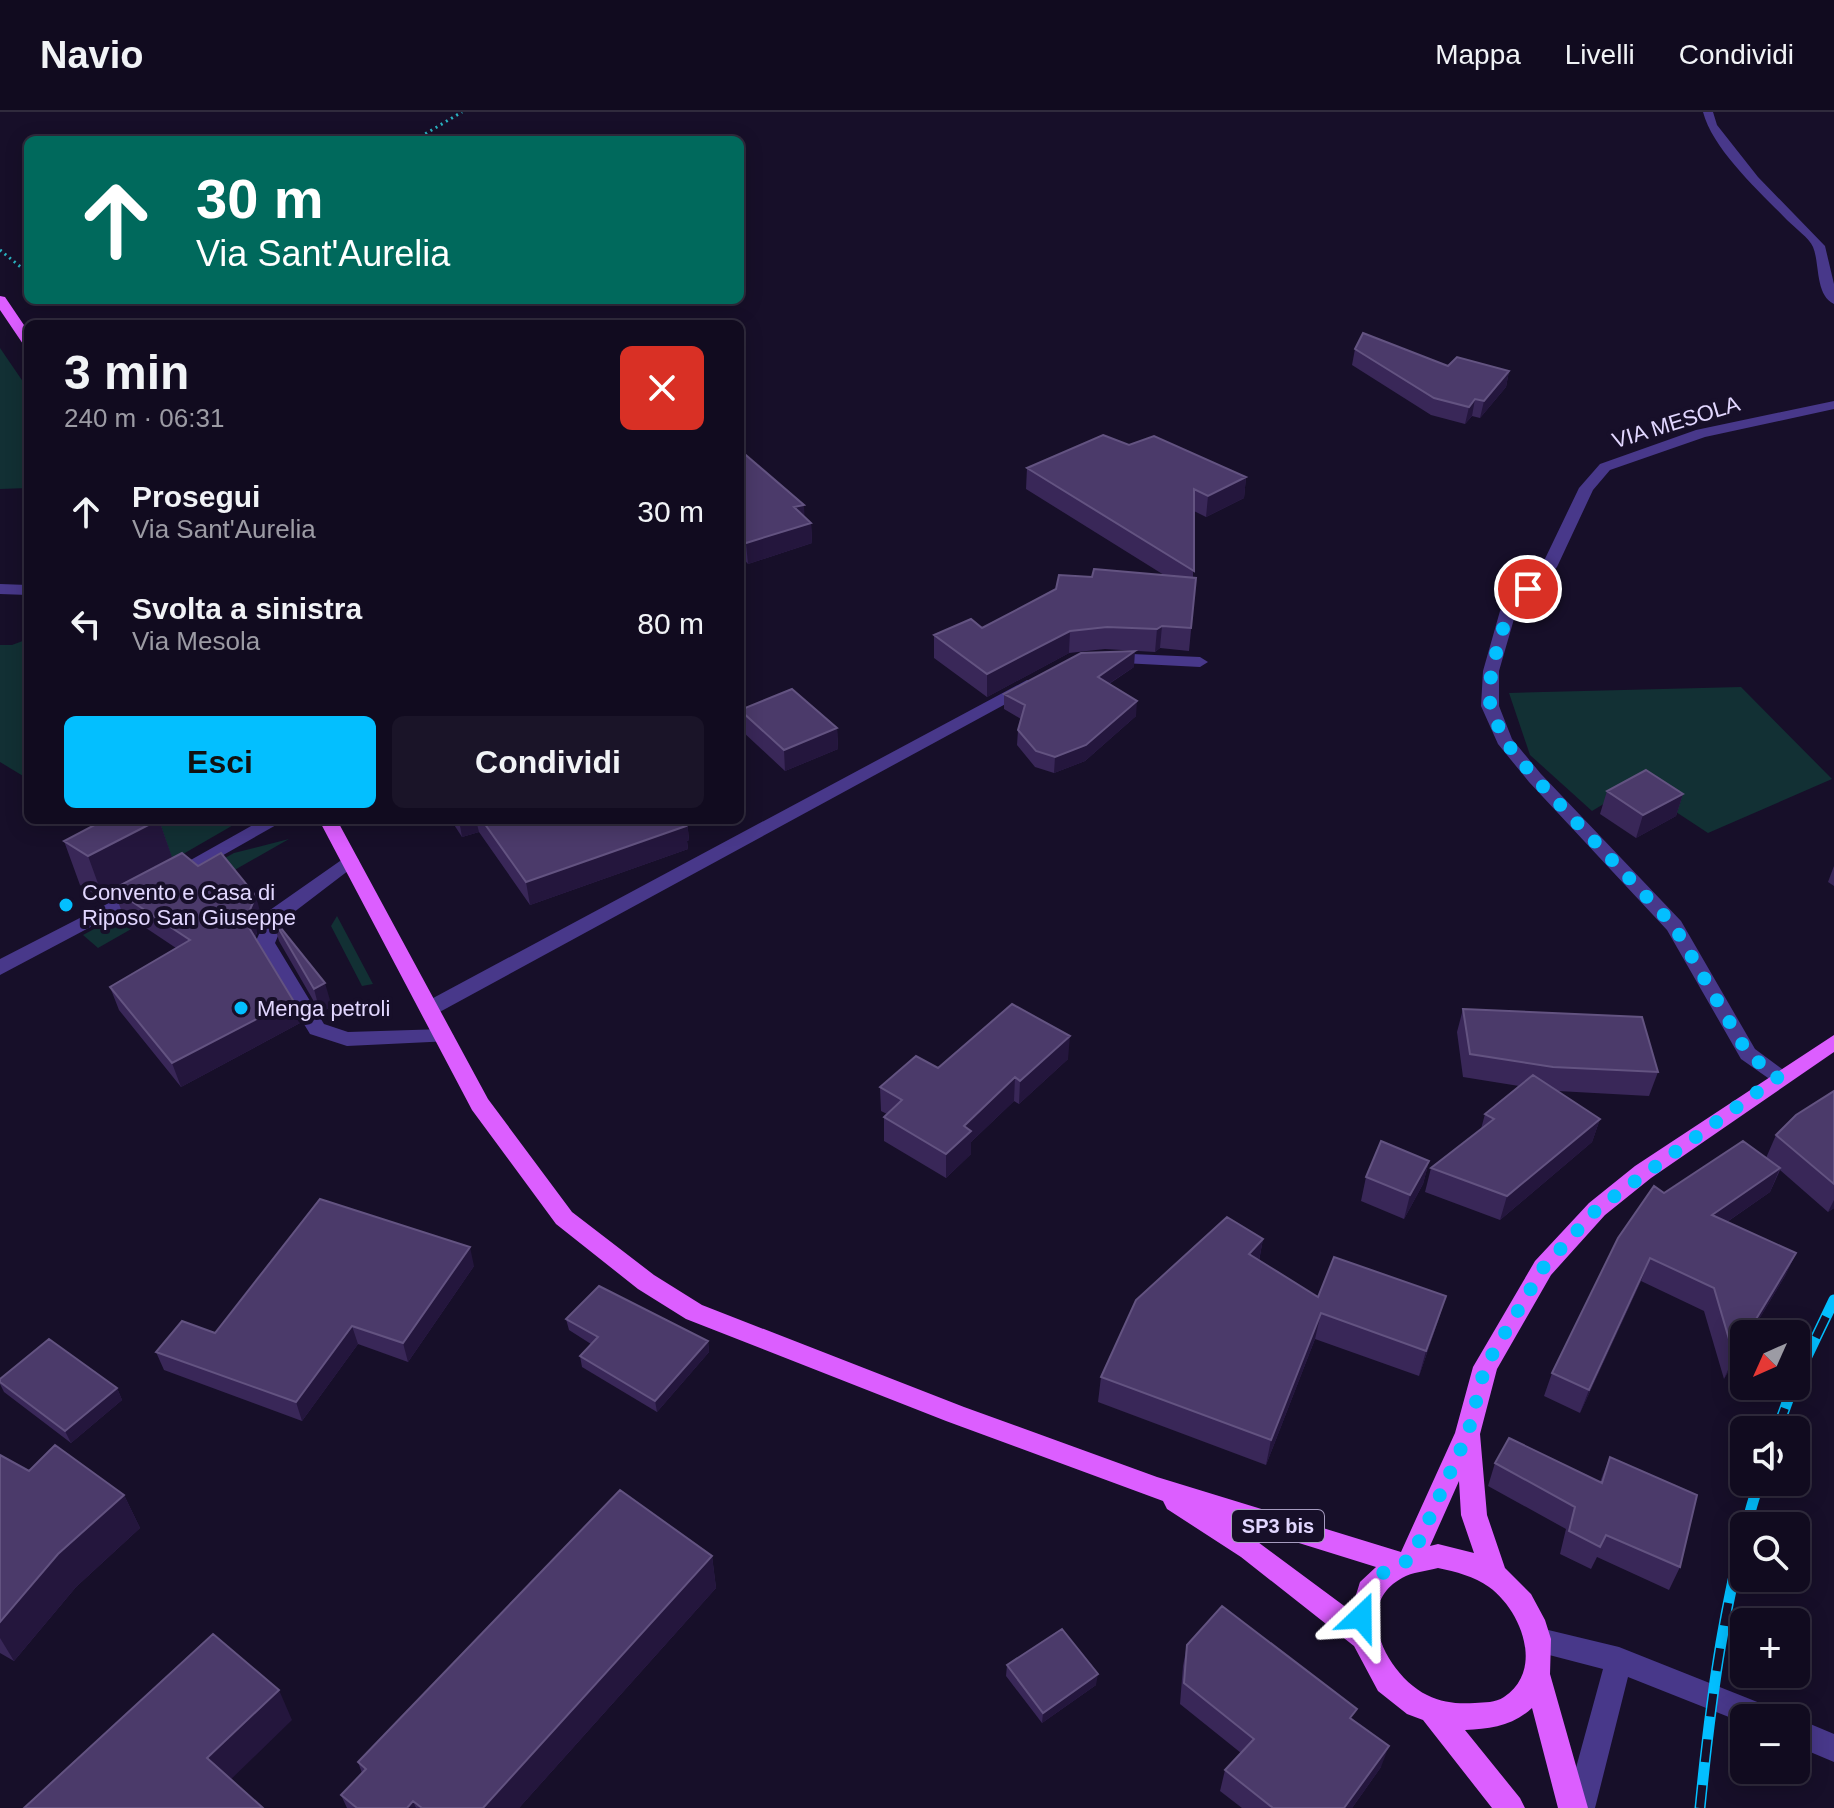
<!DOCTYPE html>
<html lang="it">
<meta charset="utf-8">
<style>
:root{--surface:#110b1f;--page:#1a1428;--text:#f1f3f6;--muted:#9c9ba4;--line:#302b3d;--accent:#03bfff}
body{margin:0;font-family:Helvetica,sans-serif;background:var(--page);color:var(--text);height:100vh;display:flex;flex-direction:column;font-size:30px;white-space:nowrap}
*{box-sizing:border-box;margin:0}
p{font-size:26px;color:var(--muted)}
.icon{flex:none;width:44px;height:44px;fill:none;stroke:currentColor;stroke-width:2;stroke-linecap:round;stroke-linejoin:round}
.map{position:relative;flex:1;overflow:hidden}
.panel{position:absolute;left:24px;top:208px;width:720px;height:504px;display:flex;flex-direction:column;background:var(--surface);border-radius:12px;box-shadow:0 4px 20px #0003,0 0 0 2px var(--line)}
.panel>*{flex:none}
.top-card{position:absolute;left:24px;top:24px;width:720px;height:168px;border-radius:12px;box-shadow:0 4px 20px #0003,0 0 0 2px var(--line);background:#00695c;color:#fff;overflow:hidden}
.needle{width:52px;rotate:225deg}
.tools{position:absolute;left:1730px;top:1208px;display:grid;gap:16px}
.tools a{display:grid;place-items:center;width:80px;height:80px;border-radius:12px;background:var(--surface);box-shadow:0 4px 20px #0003,0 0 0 2px var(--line);font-size:40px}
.pin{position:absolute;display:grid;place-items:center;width:68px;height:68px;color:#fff;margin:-34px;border:4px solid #fff;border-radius:50%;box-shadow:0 2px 8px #0007}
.me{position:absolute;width:88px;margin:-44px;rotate:23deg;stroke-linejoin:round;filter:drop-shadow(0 0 6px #0008)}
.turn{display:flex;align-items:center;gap:28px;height:168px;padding:0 40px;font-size:36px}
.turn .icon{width:104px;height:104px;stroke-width:2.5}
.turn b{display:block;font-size:56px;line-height:68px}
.round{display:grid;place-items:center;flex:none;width:84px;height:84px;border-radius:12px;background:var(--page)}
.overview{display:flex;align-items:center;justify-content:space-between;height:136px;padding:0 40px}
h1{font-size:48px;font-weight:600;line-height:60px}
.primary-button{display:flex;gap:16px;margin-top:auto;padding:16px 40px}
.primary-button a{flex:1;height:92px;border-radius:12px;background:var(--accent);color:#111;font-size:32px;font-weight:600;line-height:92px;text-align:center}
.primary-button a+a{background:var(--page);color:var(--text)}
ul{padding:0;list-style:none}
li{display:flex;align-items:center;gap:24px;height:112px;padding:0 40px}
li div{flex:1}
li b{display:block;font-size:30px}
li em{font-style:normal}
header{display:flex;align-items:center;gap:48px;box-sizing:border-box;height:112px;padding:0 40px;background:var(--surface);border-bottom:2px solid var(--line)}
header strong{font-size:38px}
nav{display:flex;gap:44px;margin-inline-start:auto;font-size:28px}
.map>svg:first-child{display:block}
</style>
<header>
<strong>Navio</strong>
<nav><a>Mappa</a><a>Livelli</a><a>Condividi</a></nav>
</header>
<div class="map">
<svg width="1834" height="1696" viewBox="0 0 1834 1696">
<rect width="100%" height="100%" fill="#170f29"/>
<path fill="#123034" d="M0 236 28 277V376L0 377Z
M28 527V667L0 650V533H12Z
M1741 575 1832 667 1708 721 1635 673 1592 699 1530 643 1509 581Z
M103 708H242L171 749 152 734Z
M289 727 98 836 83 823 234 741Z
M337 804 373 872 362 874 331 814Z"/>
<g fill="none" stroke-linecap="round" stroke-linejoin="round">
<path stroke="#2ab2c0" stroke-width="3" stroke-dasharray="2 4" stroke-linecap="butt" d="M415 28 462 0
M0 138 28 161"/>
<path fill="#48388a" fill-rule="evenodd" d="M1703 0H1713L1717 13 1758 65 1825 134 1834 172V192C1815 183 1820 152 1813 135 1809 126 1795 116 1787 108 1760 80 1713 38 1703 0Z
M1834 289V297L1705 325 1610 358 1593 378 1557 455 1516 500 1499 559V594L1512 627 1541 662 1681 809 1755 937 1786 960 1789 965 1786 970 1778 973 1741 947 1667 818 1529 670 1498 632 1481 594 1483 559 1500 499 1542 453 1579 376 1600 352 1696 318Z
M0 472 28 473V483L0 482Z
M1109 541 1200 545 1208 550 1200 555 1103 550 1101 546Z
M1027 568 1033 569 1036 573 1033 577 436 902 429 904 419 897 422 892Z
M262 708H285L181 767 174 769 164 763Z
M350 742 359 748 357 752 285 807 275 831 324 912 348 920 444 917 454 924 451 929 347 934 310 922 255 831 270 798Z
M142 774 152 780 149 784 0 863V847Z
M1540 1516 1619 1535 1775 1597 1779 1606H1744V1611L1628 1565 1595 1696H1565L1603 1557 1530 1538 1526 1529 1530 1520Z
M1796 1606 1834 1622V1650L1796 1634Z"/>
<path fill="#dc5eff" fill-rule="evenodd" d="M0 184 5 185 28 219V233L23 232 0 198Z
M319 708H337L488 987 572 1100 654 1163 702 1193 964 1295 1157 1365 1401 1440 1455 1321 1473 1255 1535 1149 1589 1091 1635 1054 1834 923V940L1651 1066 1605 1103 1551 1163 1497 1257 1480 1322 1487 1403 1505 1456 1531 1482 1545 1508 1551 1527 1550 1562 1588 1696H1558L1532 1596C1513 1614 1490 1617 1465 1618L1520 1686 1525 1696H1492L1423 1608 1407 1602 1378 1579 1354 1534 1241 1445 1167 1397 1163 1389 946 1309 686 1207 638 1177 556 1112 472 998ZM1459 1369 1461 1403 1474 1441 1438 1432 1430 1434ZM1231 1410 1376 1455 1360 1470 1351 1499ZM1438 1456C1456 1460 1474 1464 1489 1475 1521 1498 1545 1558 1504 1585 1495 1591 1485 1590 1475 1591 1458 1592 1443 1591 1427 1583 1387 1563 1351 1494 1402 1466 1412 1460 1427 1459 1438 1456Z"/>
<g stroke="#03bfff" stroke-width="11">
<path id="rail" d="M1796 1267 1834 1188
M1777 1318 1793 1274
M1700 1696C1711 1585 1725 1477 1759 1370"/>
</g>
<use href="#rail" stroke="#170f29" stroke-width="8" stroke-dasharray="23" stroke-linecap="butt"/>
</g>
<path fill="#392758" d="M1355 237 1448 254 1509 259 1506 275 1480 306 1472 304 1465 312 1431 303 1352 253Z
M1129 333 1246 365 1244 386 1206 405 1194 399 1193 466H1196L1189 539 1160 536 1155 540 1105 537 1069 541 987 585 934 546V523L982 516 1092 465 1164 463 1026 377 1027 356Z
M740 338 804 393V405L811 411 812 431 748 452 740 443Z
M1134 555 1109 572 1136 604 1085 649 1054 661 1035 655 1017 633 1018 618 1021 607 1004 597V582Z
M740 598 837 616 838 637 785 659 742 619Z
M1607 679 1683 682 1676 704 1636 726 1600 702Z
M159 708 172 746 262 807 255 826 300 911 181 975 119 898 110 875 176 836 122 800 115 782 104 788 80 773 64 729Z
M451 708H687L689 728 687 729 688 737 530 793 479 720 462 725Z
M1834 754V774L1828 770Z
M272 805 332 895 320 900 279 829Z
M1463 897 1658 960 1649 984 1558 979 1600 1007 1592 1030 1500 1108 1425 1080 1431 1056 1481 1017 1485 1002 1519 974 1463 965 1457 920Z
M1068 947 1019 992 1014 989 971 1030V1042L946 1066 884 1029V1005L887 1002 881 999 880 975 938 956Z
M1834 979V1096L1828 1100 1780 1058 1770 1080 1727 1110 1796 1141 1785 1164 1750 1222H1744V1233L1724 1267 1704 1199 1641 1169 1580 1301 1544 1284 1552 1261 1664 1081 1766 1046 1776 1023Z
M1429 1049 1423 1072 1404 1107 1361 1089 1366 1065Z
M1263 1127 1259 1149 1318 1185 1446 1184 1438 1209 1419 1264 1315 1227 1266 1353 1098 1290 1101 1265Z
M474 1154 408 1250 358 1232 302 1309 164 1258 156 1240 215 1221Z
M566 1207 708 1229 709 1240 657 1300 582 1255 580 1244 591 1232 569 1218Z
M0 1267 117 1276 122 1288 71 1331 4 1280 0 1272Z
M0 1343 29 1359 124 1383 140 1416 76 1475 14 1549 0 1541Z
M1610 1345 1680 1455 1669 1478 1597 1445 1591 1457 1560 1442 1566 1417 1488 1374 1495 1351 1600 1370Z
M712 1444 716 1476 519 1696H347L341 1683 362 1661 358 1650Z
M1187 1533 1353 1608 1381 1655 1352 1696H1242L1220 1679 1225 1658 1241 1641 1180 1592 1183 1554Z
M1007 1553 1096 1573 1042 1611 1006 1564Z"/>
<path fill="#24163d" d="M1509 259 1506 275 1480 306 1484 289Z
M1475 287 1472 304 1465 312 1469 295Z
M1246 365 1244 386 1206 405 1208 384Z
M804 393 805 413 811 411 812 431 748 452 746 431 794 395Z
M1162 514 1160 536 1155 540 1157 517Z
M1070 519 1069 541 987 585V562Z
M1135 539 1134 555 1096 580 1098 565Z
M1137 589 1136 604 1085 649 1054 661 1055 645Z
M837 616 838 637 785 659 784 638Z
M1683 682 1676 704 1636 726 1643 703Z
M159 708 174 751 113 777 115 782 104 788 88 744Z
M459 708H476L479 720 462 725Z
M680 708H687L689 728 687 729 688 737 530 793 526 770Z
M256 784 262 807 252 833 245 809Z
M325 871 332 895 320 900 314 877Z
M293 888 300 911 181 975 172 951Z
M1070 924 1068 947 1019 992 1020 969Z
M1015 965 1014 989 971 1030V1042L946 1066V1042L964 1014Z
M1600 1007 1592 1030 1500 1108 1507 1084Z
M1429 1049 1423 1072 1404 1107 1410 1083Z
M1780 1056 1770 1080 1702 1127 1712 1103Z
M1834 1088V1096L1828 1100Z
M1263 1127 1258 1153 1249 1142Z
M470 1135 474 1154 408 1250 403 1231Z
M1796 1141 1785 1164 1750 1222H1747Z
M1650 1146 1641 1169 1580 1301 1589 1278Z
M1446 1184 1438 1209 1419 1264 1426 1239Z
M1321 1201 1315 1227 1266 1353 1271 1328Z
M352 1214 358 1232 302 1309 296 1290Z
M1744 1227V1233L1724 1267 1734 1244Z
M708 1229 709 1240 657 1300 655 1289Z
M117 1276 122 1288 71 1331 65 1319Z
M124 1383 140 1416 76 1475 14 1549 0 1526V1510L58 1442Z
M712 1444 716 1476 519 1696H483Z
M1098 1562 1096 1573 1042 1611 1043 1601Z
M279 1578 292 1608 223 1675 207 1646Z
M1389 1634 1381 1655 1352 1696H1344Z
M413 1689 416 1696H407Z"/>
<path fill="#4b3a6a" stroke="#635381" stroke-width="2" d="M1363 221 1448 254 1457 245 1509 259 1484 289 1475 287 1469 295 1434 286 1355 237Z
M1103 323 1129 333 1154 324 1246 365 1208 384 1194 377V459L1027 356Z
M740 338 804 393 794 395 811 411 746 431 740 424Z
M1094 457 1196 466 1191 516 1162 514 1157 517 1107 515 1070 519 987 562 934 523 971 507 982 516 1056 477 1059 463 1092 465Z
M1135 539 1098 565 1137 589 1086 633 1055 645 1036 639 1018 618 1025 593 1004 582 1081 541Z
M792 577 837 616 784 638 740 598Z
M1646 658 1683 682 1643 703 1607 679Z
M104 708H158L88 744 64 729Z
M482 708H680L686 714 526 770Z
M182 741 198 754 221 741 256 784 245 809 293 888 172 951 110 875 190 828 113 777Z
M272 805 325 871 314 877Z
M1012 892 1070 924 1020 969 1015 965 964 1014 971 1019 946 1042 884 1005 902 988 880 975 916 944 938 956Z
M1463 897 1642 905 1658 960 1553 955 1470 942Z
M1533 963 1600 1007 1507 1084 1431 1056 1494 1007 1485 1002Z
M1834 979V1072L1776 1023 1796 1003Z
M1381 1029 1429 1049 1410 1083 1366 1065Z
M1743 1029 1780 1056 1712 1103 1796 1141 1747 1222H1744V1227L1734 1244 1714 1176 1650 1146 1589 1278 1552 1261 1618 1126 1654 1074 1664 1081Z
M320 1087 470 1135 403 1231 352 1214 296 1290 156 1240 182 1209 215 1221Z
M1227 1105 1263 1127 1249 1142 1318 1185 1334 1145 1446 1184 1426 1239 1321 1201 1271 1328 1101 1265 1136 1188Z
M599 1174 708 1229 655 1289 580 1244 598 1225 566 1207Z
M49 1227 117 1276 65 1319 0 1270V1267Z
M1509 1326 1602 1371 1610 1345 1697 1383 1680 1455 1606 1423 1600 1435 1569 1419 1575 1395 1495 1351Z
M55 1333 124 1383 58 1442 0 1510V1343L29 1359Z
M620 1378 712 1444 483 1696H422L413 1689 407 1696H357L341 1683 366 1657 358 1650Z
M1222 1494 1357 1597 1350 1606 1389 1634 1344 1696H1273L1225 1658 1254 1627 1184 1571 1187 1533Z
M1062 1517 1098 1562 1043 1601 1007 1553Z
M213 1522 279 1578 207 1646 263 1696H24Z"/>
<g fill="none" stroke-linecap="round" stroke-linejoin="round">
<path stroke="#03bfff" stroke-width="14" stroke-dasharray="0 25.2" d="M1361 1505 1373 1472 1384 1460 1411 1447 1468 1321 1485 1255 1543 1156 1597 1097 1778 965 1748 942 1674 814 1535 666 1504 628 1490 594 1491 559 1508 499 1528 477"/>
</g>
<g fill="#03bfff" stroke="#170f29" stroke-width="3">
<circle cx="66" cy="793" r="8"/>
<circle cx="241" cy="896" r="8"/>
</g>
<g text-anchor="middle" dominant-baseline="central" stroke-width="8" stroke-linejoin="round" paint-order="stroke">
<rect fill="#170f29" stroke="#a59bbf" stroke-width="2" x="1232" y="1398" width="92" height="32" rx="6"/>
<g font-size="20" font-weight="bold" fill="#e2d7ff">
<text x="1278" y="1414">SP3 bis</text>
</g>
<g font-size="22" fill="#e2d7ff" stroke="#170f29">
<text transform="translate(1676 310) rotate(-17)">VIA MESOLA</text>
</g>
<g font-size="22" fill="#e2d7ff" stroke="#170f29" text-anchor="start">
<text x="82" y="780">Convento e Casa di<tspan x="82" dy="25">Riposo San Giuseppe</tspan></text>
<text x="257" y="896">Menga petroli</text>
</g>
</g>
</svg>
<div class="tools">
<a><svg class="needle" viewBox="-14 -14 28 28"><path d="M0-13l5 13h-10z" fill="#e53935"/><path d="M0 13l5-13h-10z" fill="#9c9ba4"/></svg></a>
<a><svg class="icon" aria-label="sound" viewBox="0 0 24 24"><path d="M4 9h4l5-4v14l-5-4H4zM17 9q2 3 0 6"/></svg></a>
<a><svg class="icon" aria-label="search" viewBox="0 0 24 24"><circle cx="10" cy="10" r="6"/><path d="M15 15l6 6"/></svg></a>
<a>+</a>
<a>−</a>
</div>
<div class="pin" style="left:1528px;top:477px;background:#d93025"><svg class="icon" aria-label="arrive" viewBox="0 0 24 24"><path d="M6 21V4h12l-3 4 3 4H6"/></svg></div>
<svg class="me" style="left:1361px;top:1505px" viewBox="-20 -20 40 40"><path d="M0-17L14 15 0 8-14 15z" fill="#03bfff" stroke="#fff" stroke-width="4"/></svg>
<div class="top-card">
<div class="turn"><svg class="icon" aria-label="ahead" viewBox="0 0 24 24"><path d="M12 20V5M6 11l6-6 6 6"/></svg><div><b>30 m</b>Via Sant'Aurelia</div></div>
</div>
<section class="panel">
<div class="overview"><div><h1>3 min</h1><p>240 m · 06:31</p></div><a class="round" style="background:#d93025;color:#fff"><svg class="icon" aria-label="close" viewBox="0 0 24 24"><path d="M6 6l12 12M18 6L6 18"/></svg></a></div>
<ul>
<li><svg class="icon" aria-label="ahead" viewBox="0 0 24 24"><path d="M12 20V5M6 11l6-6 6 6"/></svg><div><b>Prosegui</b><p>Via Sant'Aurelia</p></div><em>30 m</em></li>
<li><svg class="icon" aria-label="left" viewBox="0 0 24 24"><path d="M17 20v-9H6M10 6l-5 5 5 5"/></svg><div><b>Svolta a sinistra</b><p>Via Mesola</p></div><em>80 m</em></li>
</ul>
<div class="primary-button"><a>Esci</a><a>Condividi</a></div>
</section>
</div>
